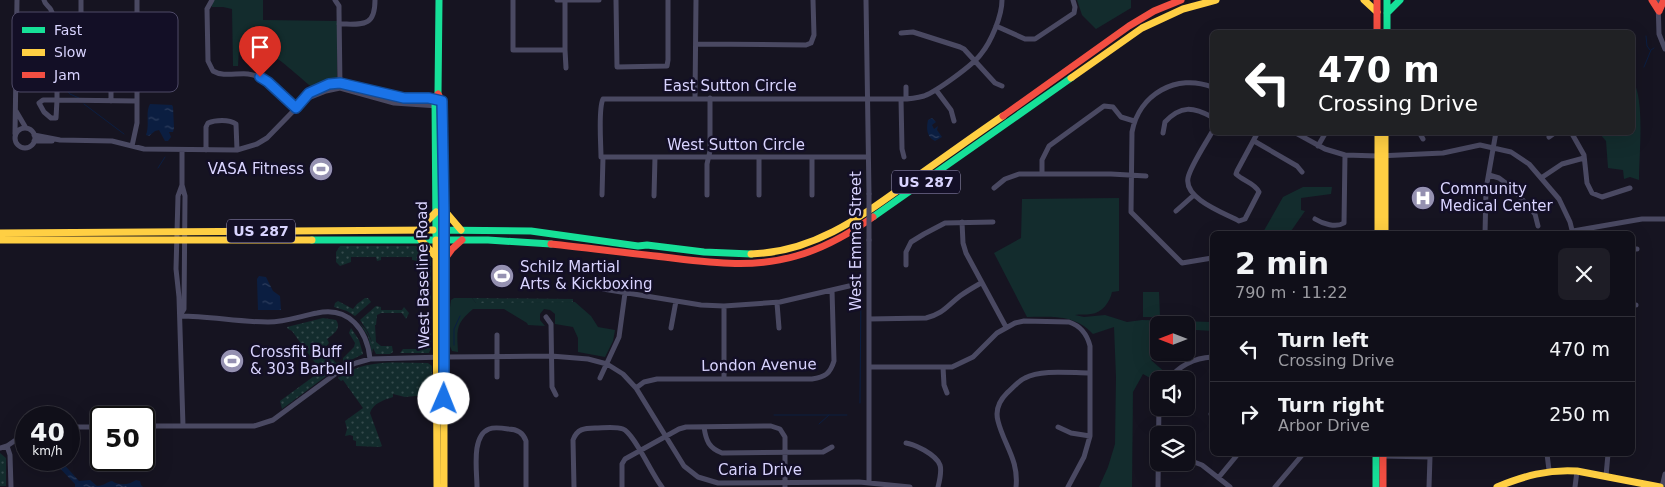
<!DOCTYPE html>
<meta charset="utf-8">
<style>
:root{--surface:#100f19;--page:#1e1d26;--text:#f1f3f6;--muted:#9c9ca2;--line:#302f38}
body{margin:0;font-family:"DejaVu Sans",sans-serif;background:var(--page);color:var(--text);height:100vh;display:flex;flex-direction:column;font-size:19px;white-space:nowrap}
*{box-sizing:border-box;margin:0}
p{font-size:16px;color:var(--muted)}
.icon{flex:none;width:28px;height:28px;fill:none;stroke:currentColor;stroke-width:2;stroke-linecap:round;stroke-linejoin:round}
.map{position:relative;flex:1;overflow:hidden}
.panel{position:absolute;left:1210px;top:231px;width:425px;height:225px;display:flex;flex-direction:column;background:var(--surface);border-radius:8px;box-shadow:0 5px 20px #0002,0 0 0 1px var(--line)}
.panel>*{flex:none}
.top-card{position:absolute;left:1210px;top:30px;width:425px;height:105px;border-radius:8px;box-shadow:0 5px 20px #0002,0 0 0 1px var(--line);background:#202124;color:#fff;overflow:hidden}
.needle{width:32px;rotate:270deg}
.buttons{position:absolute;left:1150px;top:316px;display:grid;gap:10px}
.buttons a{display:grid;place-items:center;width:45px;height:45px;border-radius:8px;background:var(--surface);box-shadow:0 5px 20px #0002,0 0 0 1px var(--line);font-size:25px}
.speed{position:absolute;left:15px;top:406px;display:flex;gap:10px;font-size:25px;font-weight:700;text-align:center}
.speed>*{display:grid;place-content:center;width:65px;height:65px;border-radius:50%;background:var(--surface);box-shadow:0 5px 20px #0002,0 0 0 1px var(--line);line-height:1}
.speed small{font-size:12px;font-weight:400}
.speed .limit{border:2px solid #111;border-radius:8px;background:#fff;color:#111}
.pin{position:absolute;display:grid;place-items:center;width:42px;height:42px;color:#fff;margin:-51px -21px;border-radius:50% 50% 50% 0;rotate:-45deg;box-shadow:0 0 5px #0007}
.pin .icon{rotate:45deg}
.me{position:absolute;width:55px;margin:-28px;rotate:1deg;stroke-linejoin:round;filter:drop-shadow(0 0 4px #0008)}
.turn{display:flex;align-items:center;gap:18px;height:105px;padding:0 25px;font-size:22px}
.turn .icon{width:65px;height:65px;stroke-width:2.5}
.turn b{display:block;font-size:35px;line-height:42px}
.round{display:grid;place-items:center;flex:none;width:52px;height:52px;border-radius:8px;background:var(--page)}
.overview{display:flex;align-items:center;justify-content:space-between;height:85px;padding:0 25px}
h1{font-size:30px;font-weight:600;line-height:38px}
ul{padding:0;list-style:none}
li{display:flex;align-items:center;gap:15px;height:65px;padding:0 25px;border-top:1px solid var(--line)}
li div{flex:1}
li b{display:block;font-size:19px}
li em{font-style:normal}
.map>svg:first-child{display:block}
</style>
<div class="map">
<svg width="1665" height="487" viewBox="0 0 1665 487">
<defs>
<pattern id="grass-dots" width="8" height="8" patternUnits="userSpaceOnUse" patternTransform="scale(1.25)"><rect width="8" height="8" fill="#132c2d"/><path d="M2 2h.1M6 6h.1" fill="none" stroke="#354a4c" stroke-width="1.8" stroke-linecap="round"/></pattern>
<pattern id="water-ripples" width="26" height="14" patternUnits="userSpaceOnUse" patternTransform="scale(1.25)"><rect width="26" height="14" fill="#0b1e41"/><path d="M2 4q2-2 4 0t4 0M15 11q2-2 4 0t4 0" fill="none" stroke="#2e3e5e"/></pattern>
</defs>
<rect width="100%" height="100%" fill="#161421"/>
<path fill="url(#grass-dots)" d="M340 246H420L424 247 431 257V266H422L418 261 412 260V257H381V260L377 261 376 257H351V262L340 266 336 262V252Z
M422 267H431V304L429 308 422 307 420 304 421 302 424 301V271H422Z
M365 298H368L371 302 355 316 347 311 334 307 335 303 338 301 353 309 357 304Z
M472 298 573 299V303H476Z
M376 306 381 307V310H402L404 307 409 313 406 319 402 313H381L377 315 376 325H375L376 342 381 346H392L393 352 390 354H376L373 348 372 353 368 336 359 322 366 330 373 344 368 332 360 320Z
M429 315 431 318V348L429 353H400L403 349H424V318L425 316Z
M323 318 336 320C342 329 333 334 327 339L329 343 324 349 336 363 339 362 341 365 282 409 280 401 321 371 292 331 288 329 287 327Z
M351 328 359 340 363 354 343 364V358L354 347 355 343 349 333Z
M428 363 432 366V409L430 413 426 411 428 399 426 395 405 397 393 394V397C384 400 373 403 370 413L382 446 380 447 356 446V441L353 440V436L350 435 345 436 347 429 345 421 363 408 343 380 341 381 338 378C365 358 397 363 428 363Z
M0 453 6 458V486H0Z"/>
<path fill="#132c2d" d="M211 0H263V20L337 21V79L313 88C300 78 277 55 262 50 255 48 246 49 239 49L238 66H233L232 9 223 7H212Z
M1077 0H1131V8L1096 29 1082 15Z
M1633 80C1645 102 1639 153 1639 180L1630 177 1624 179 1623 170 1608 168 1606 141 1599 133 1632 132Z
M1303 187H1332L1331 194 1301 198V210L1305 211 1289 234H1262L1283 197Z
M1119 198V291L1112 292C1110 302 1102 313 1091 314 1086 315 1080 314 1075 315L1084 317 1105 315 1127 322 1142 320 1212 322V331L1196 330 1186 334V325H1159V352L1151 360 1167 374 1163 380H1159V383L1143 374 1133 392 1132 487H1099L1108 467 1115 444 1116 377 1114 327 1093 334C1074 314 1052 317 1027 317L994 253 1021 238 1022 199Z
M1143 292H1159L1160 317H1143Z
M454 298H472L476 303 575 302 591 316 598 327 615 330 613 341 605 357 578 352V338L573 327 555 324V314L550 310 544 309 540 314V320L545 326 528 325 527 323 504 309H473C455 324 457 330 458 352L452 351C445 338 449 315 451 300Z"/>
<path fill="url(#water-ripples)" d="M150 104 172 105 173 107 174 128 173 132H169L171 137 168 141H165L159 130 155 131 149 136 146 135C150 125 145 113 150 104Z
M932 118 936 122 932 125 934 129 938 126 937 130 942 137 935 141C927 137 926 129 928 120Z
M259 276 266 277 273 291 280 296 281 310H258L257 279Z
M52 460H60L79 481 90 480 97 486C104 486 106 482 112 481 119 486 129 485 136 480L140 481 141 485 143 487H75V484Z"/>
<g fill="none" stroke-linecap="round" stroke-linejoin="round">
<path stroke="#0b1e41" stroke-width="1" d="M30 12 35 35
M1646 36 1647 46 1650 50
M36 40 43 62 47 66
M1644 67 1651 50 1654 48
M51 72 54 75
M60 83 70 94 79 98
M84 104 124 134
M158 168 165 157
M454 345V329L460 316
M860 403 861 289
M774 415H847
M819 424 829 415"/>
<path stroke="#4a4962" stroke-width="5" d="M44 0C45 5 49 6 51 10 56 18 53 29 53 37
M81 0V37
M212 0 207 9 208 61 213 71C223 77 236 73 248 74 267 76 282 95 296 108
M335 0 339 6V11L340 85
M513 0V50H565L566 68
M557 0H599
M616 0 617 67 667 66 668 60V0
M866 0 869 194
M1658 0 1659 34 1665 49
M565 1V50
M36 22H54
M339 24C362 24 375 28 375 0
M996 26 1025 39H1035L1074 13 1075 7 1073 0
M901 33 913 32 960 47 964 49 995 83 1002 86
M57 37V100L137 101
M111 37V101
M17 38 137 36
M696 44 806 45 811 43 814 35 813 0
M57 63 111 64
M36 68H57
M906 87V99
M1212 87C1177 73 1139 94 1132 132L1131 212 1182 263 1212 258
M936 90 951 110 954 121
M695 98 696 0
M306 99 326 91 340 88 394 103 438 106
M901 99 902 149 904 157
M43 100H57L56 118H51L44 112 39 103Z
M16 111 26 128
M15 138a10 10 0 1 1 20 0a10 10 0 1 1-20 0Z
M1212 132C1206 143 1190 167 1188 178 1184 199 1224 213 1239 221L1245 219 1259 192C1255 183 1243 181 1236 174L1237 171 1258 132
M1294 132 1325 149 1345 155 1378 156 1443 153 1480 145 1511 152 1529 164 1559 199 1570 222 1573 234
M1419 132 1423 139
M1571 132 1584 155 1587 183 1592 193 1602 197 1630 188
M1163 133 1165 122C1181 105 1193 107 1212 117
M15 134 17 0
M34 135 60 140 112 141 144 149 237 150 257 144 267 138 305 99C325 68 375 94 402 98 414 100 425 98 437 100
M1549 137 1556 132
M34 141H52
M1254 141 1297 166 1302 172
M132 146 137 123V0
M1318 146 1326 132
M206 150V127L208 123C215 120 229 119 236 124L237 150
M603 157H868
M1042 173V160L1049 146 1104 106 1113 107 1121 117 1134 121
M1489 175 1499 178 1511 187 1535 214 1538 226
M1541 178 1562 164 1584 158
M182 185 178 196 176 269 179 297 183 426
M994 188 1005 179 1019 174H1111L1146 176
M602 195 603 157H601C601 144 598 109 603 99H901C909 99 917 98 924 96 937 91 973 65 981 54 991 42 1002 16 1002 0
M707 195V164L710 151V98
M759 195V157
M812 195V157
M654 196 655 157
M1176 211 1194 195
M1315 219C1323 224 1336 228 1344 223L1345 155
M962 222 963 243 966 253 1006 327
M1573 231 1642 219H1665
M1485 234 1486 189 1496 132
M1632 249H1637
M906 265V252L911 242 924 234 945 223 993 222
M603 289 701 305 724 306 780 302 849 286
M777 303 779 328
M1632 305H1636
M724 306V378
M180 315 184 309 185 196 182 185V150
M180 316C209 316 239 322 268 322 285 322 301 316 317 313 349 306 367 330 370 359
M546 317 551 324 552 387 556 395
M869 319 926 318C943 314 947 306 960 296 967 291 974 287 981 283
M671 328 676 301
M497 335V377
M869 367H952L973 357 997 333 1015 323 1024 321 1069 322C1081 326 1087 334 1090 346V436L1084 457 1068 487
M943 367 944 385 947 393
M600 378 619 337 625 293
M1168 380C1179 366 1195 358 1212 357
M636 388 644 382 657 379H812C825 377 830 374 834 361L832 290
M1211 414H1212
M144 426H254L273 420 342 369 356 363 370 359 444 357 551 356 588 359 607 364 623 374 636 388 684 466 698 477 718 483 859 482 910 487
M69 427H101
M704 427C706 441 709 448 722 453L823 452 832 447
M1058 427 1071 433 1090 436
M906 443C913 444 918 447 924 450 943 461 943 467 938 487
M7 446 10 455 11 487
M0 448 7 446 26 433
M1547 454 1549 470
M1383 456 1430 457 1429 487
M1186 459 1202 465 1230 487
M1606 476 1608 454
M1219 477 1238 454
M869 483V240
M477 487C477 471 471 436 489 429 494 427 502 428 508 429 517 429 523 432 526 441V487
M574 487 573 440C577 429 584 428 595 428 603 428 615 426 623 429 634 433 652 475 662 487
M622 487V464L625 459 679 429 686 427 771 426 780 429 785 437V487
M1016 487C1019 460 1004 445 998 421 995 410 999 401 1007 393 1013 388 1018 381 1025 378 1041 369 1071 373 1090 373
M1158 487 1159 402
M1275 487 1303 454
M1575 487 1577 471
M1662 487 1665 474"/>
<path stroke="#16e098" stroke-width="7" d="M1387 0V32
M1387 13 1400 0
M873 217 1071 78
M433 230 531 231 638 246 647 245 704 252 751 254
M436 235 435 99 438 94 439 0
M312 240H488L551 244
M1376 454V487"/>
<path stroke="#ffcf43" stroke-width="7" d="M1364 0 1377 12
M1071 78 1142 28 1183 9 1216 0
M1378 132V234
M1385 132V234
M444 210 461 230
M418 230 436 212
M0 233 433 230
M0 240H312
M421 240 436 257
M436 240 437 487
M444 240V487
M751 254C815 252 862 216 912 180 942 159 972 137 1003 116
M1497 487C1524 476 1548 469 1577 471L1660 487"/>
<path stroke="#f24e42" stroke-width="7" d="M1377 0V32
M1652 0 1659 11
M1659 11 1664 0
M438 94 442 101 444 233
M1003 116 1129 26 1154 11 1181 0
M551 244C588 248 626 253 664 257 707 262 753 269 796 256 825 248 849 234 873 217
M444 260 452 249 462 240
M1383 454V487"/>
<path stroke="#4a4962" stroke-width="5" d="M869 194V240"/>
</g>
<g fill="none" stroke-linecap="round" stroke-linejoin="round">
<g stroke="#114b97" stroke-width="12">
<path id="route" d="M260 77 268 82 296 108 309 93 329 84 340 83 404 98H429L442 101 444 210V399"/>
</g>
<use href="#route" stroke="#1a73e8" stroke-width="9"/>
</g>
<defs>
<g id="stadium-disc" transform="scale(1.25)"><circle r="9.5" fill="#9591b1" stroke="#130f26"/><path d="M0-5a6.5 5 0 1 0 0 10a6.5 5 0 1 0 0-10ZM-3.5-1.8h7v3.6h-7Z" fill="#fff"/></g>
<g id="hospital-disc" transform="scale(1.25)"><circle r="9.5" fill="#9591b1" stroke="#130f26"/><path d="M-5-5h3v3.5h4V-5h3V5h-3V1.5h-4V5h-3Z" fill="#fff"/></g>
</defs>
<g fill-rule="evenodd">
<use href="#stadium-disc" x="321" y="169"/>
<use href="#hospital-disc" x="1423" y="198"/>
<use href="#stadium-disc" x="502" y="276"/>
<use href="#stadium-disc" x="232" y="361"/>
</g>
<g text-anchor="middle" dominant-baseline="central" stroke-width="5" stroke-linejoin="round" paint-order="stroke">
<g fill="#130f26" stroke="#9e99be" stroke-width="1">
<rect x="892" y="170.5" width="68" height="23" rx="4"/>
<rect x="227" y="219.5" width="68" height="23" rx="4"/>
</g>
<g font-size="14" font-weight="bold" fill="#d9d4ff">
<text x="926" y="182">US 287</text>
<text x="261" y="231">US 287</text>
</g>
<g font-size="15" fill="#d9d4ff" stroke="#130f26">
<text x="730" y="86">East Sutton Circle</text>
<text x="736" y="145">West Sutton Circle</text>
<text transform="translate(856 241) rotate(-90)">West Emma Street</text>
<text transform="translate(423 275) rotate(-91)">West Baseline Road</text>
<text transform="translate(759 365) rotate(-1)">London Avenue</text>
<text x="760" y="470">Caria Drive</text>
</g>
<g font-size="15" fill="#d9d4ff" stroke="#130f26" text-anchor="start">
<text x="304" y="169" text-anchor="end">VASA Fitness</text>
<text x="1440" y="189">Community<tspan x="1440" dy="17">Medical Center</tspan></text>
<text x="520" y="267">Schilz Martial<tspan x="520" dy="17">Arts &amp; Kickboxing</tspan></text>
<text x="250" y="352">Crossfit Buff<tspan x="250" dy="17">&amp; 303 Barbell</tspan></text>
</g>
</g>
<rect x="12" y="12" width="166" height="80" rx="8" fill="#130f26" stroke="#4e4a67" stroke-width="1"/>
<rect x="22" y="27" width="23" height="6" fill="#16e098"/>
<rect x="22" y="49" width="23" height="7" fill="#ffcf43"/>
<rect x="22" y="72" width="23" height="6" fill="#f24e42"/>
<g font-size="14" fill="#d9d4ff">
<text x="54" y="35">Fast</text>
<text x="54" y="57">Slow</text>
<text x="54" y="80">Jam</text>
</g>
</svg>
<div class="buttons">
<a><svg class="needle" viewBox="-14 -14 28 28"><path d="M0-13l5 13h-10z" fill="#e53935"/><path d="M0 13l5-13h-10z" fill="#9c9ca2"/></svg></a>
<a><svg class="icon" aria-label="sound" viewBox="0 0 24 24"><path d="M4 9h4l5-4v14l-5-4H4zM17 9q2 3 0 6"/></svg></a>
<a><svg class="icon" aria-label="layers" viewBox="0 0 24 24"><path d="M12 4l9 5-9 5-9-5zM3 14l9 5 9-5"/></svg></a>
</div>
<div class="speed"><div>40<small>km/h</small></div><div class="limit">50</div></div>
<div class="pin" style="left:260px;top:77px;background:#d93025"><svg class="icon" aria-label="arrive" viewBox="0 0 24 24"><path d="M6 21V4h12l-3 4 3 4H6"/></svg></div>
<svg class="me" style="left:444px;top:399px" viewBox="-20 -20 40 40"><circle r="19" fill="#fff"/><path d="M0-13L10 11 0 6-10 11z" fill="#1a73e8"/></svg>
<div class="top-card">
<div class="turn"><svg class="icon" aria-label="left" viewBox="0 0 24 24"><path d="M17 20v-9H6M10 6l-5 5 5 5"/></svg><div><b>470 m</b>Crossing Drive</div></div>
</div>
<section class="panel">
<div class="overview"><div><h1>2 min</h1><p>790 m · 11:22</p></div><a class="round"><svg class="icon" aria-label="close" viewBox="0 0 24 24"><path d="M6 6l12 12M18 6L6 18"/></svg></a></div>
<ul>
<li><svg class="icon" aria-label="left" viewBox="0 0 24 24"><path d="M17 20v-9H6M10 6l-5 5 5 5"/></svg><div><b>Turn left</b><p>Crossing Drive</p></div><em>470 m</em></li>
<li><svg class="icon" aria-label="right" viewBox="0 0 24 24"><path d="M7 20v-9h11M14 6l5 5-5 5"/></svg><div><b>Turn right</b><p>Arbor Drive</p></div><em>250 m</em></li>
</ul>
</section>
</div>
